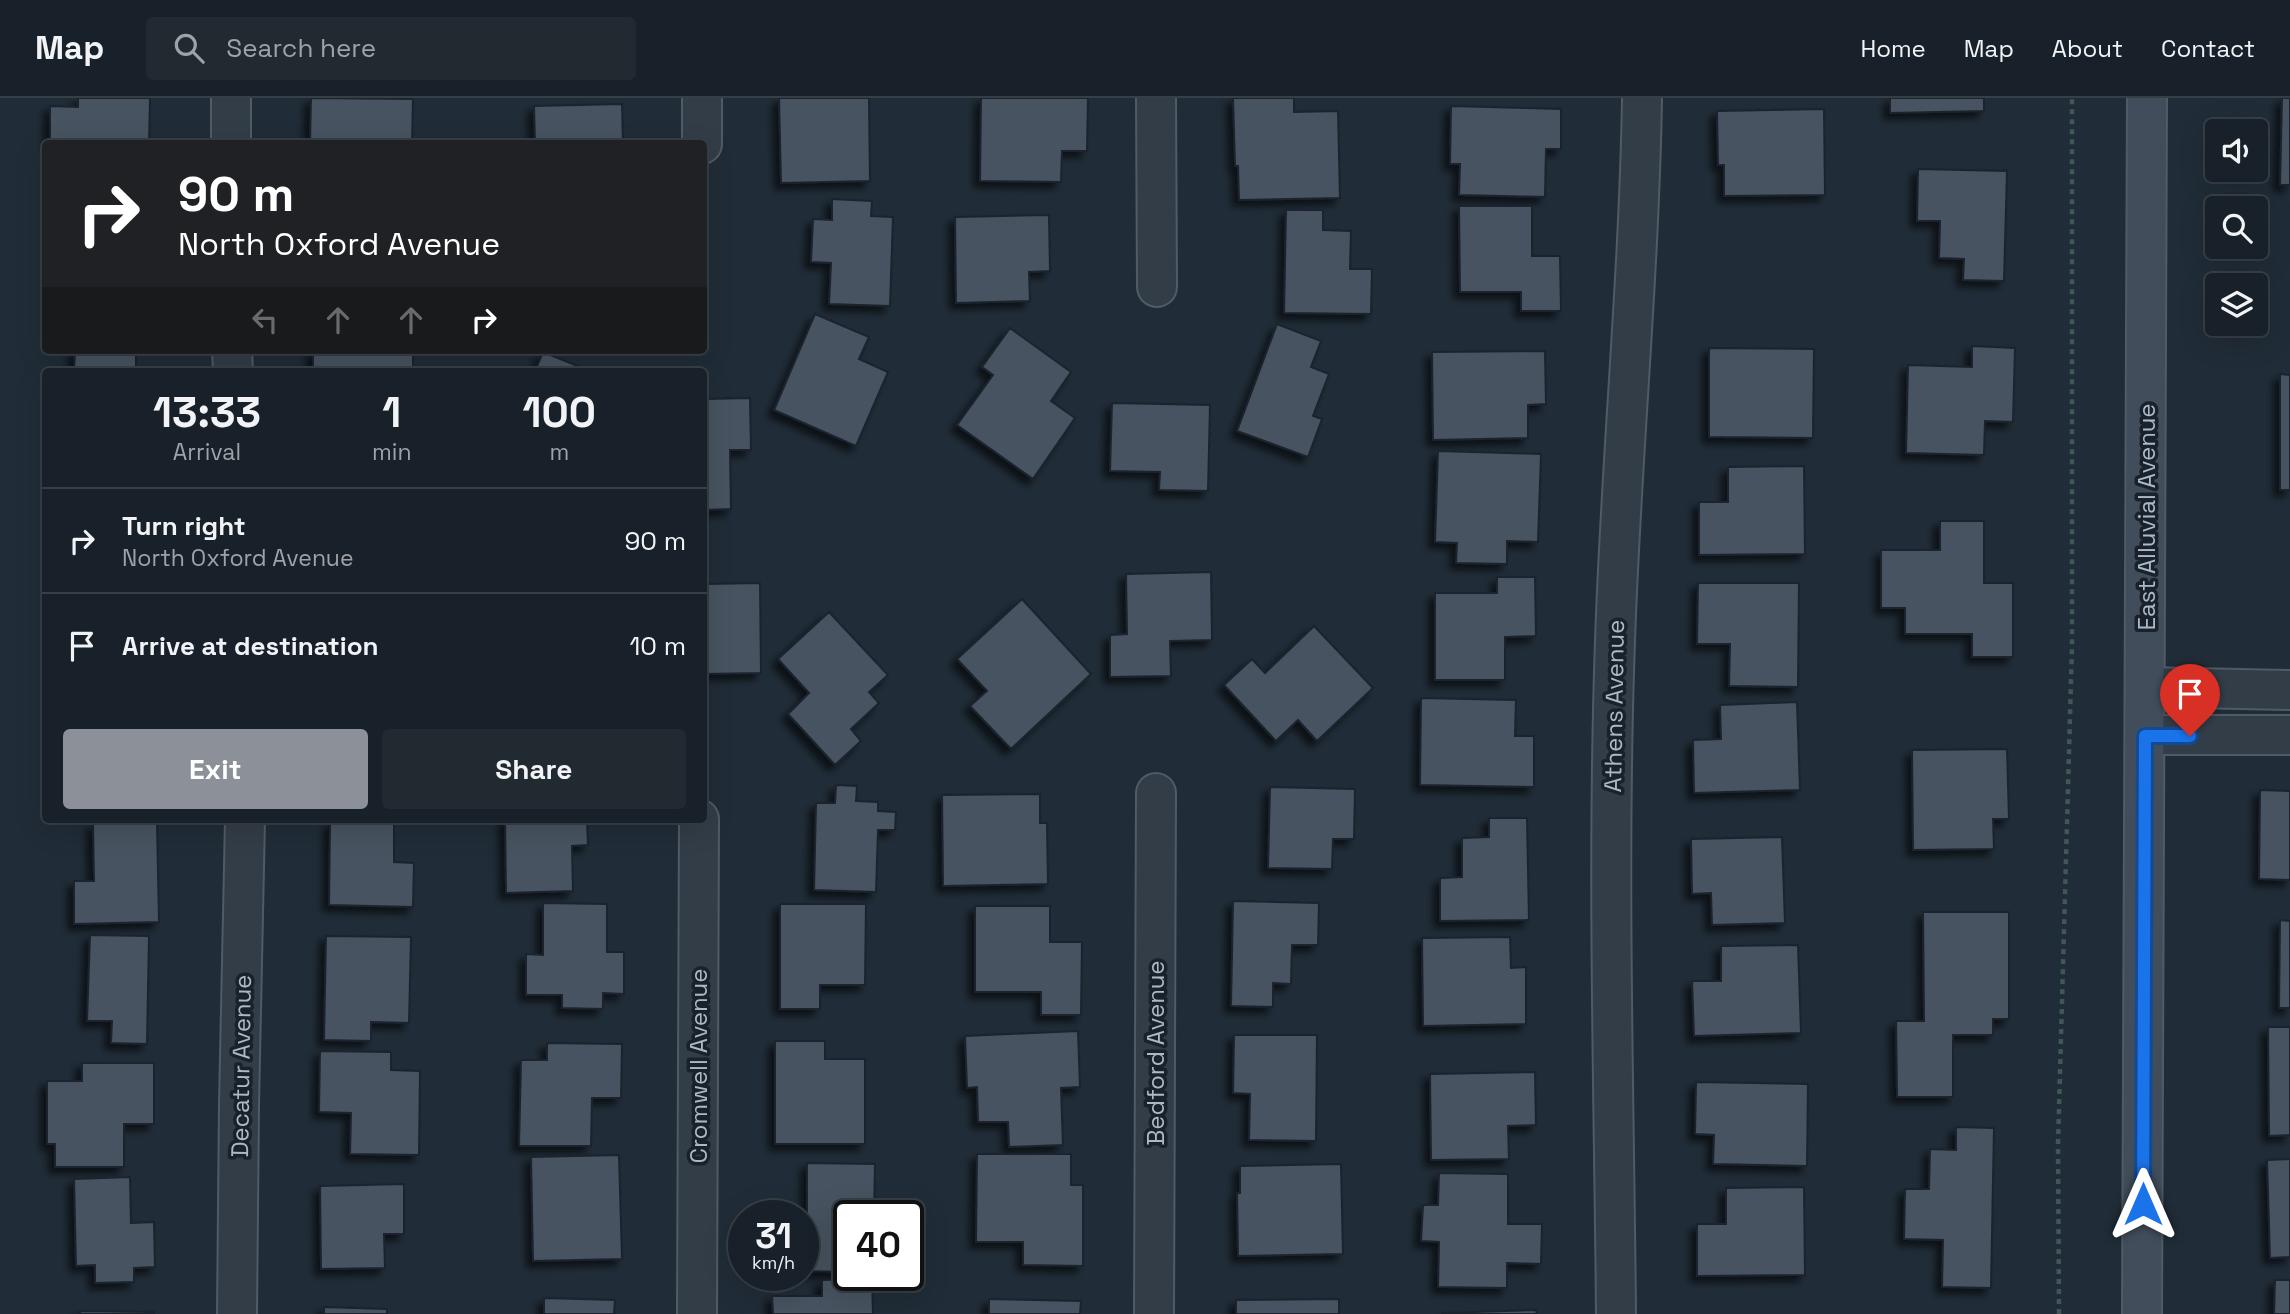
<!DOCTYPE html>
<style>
:root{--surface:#182129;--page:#212931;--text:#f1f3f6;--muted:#9fa3a8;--line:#363e46;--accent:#8c9099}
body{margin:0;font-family:"Space Grotesk",sans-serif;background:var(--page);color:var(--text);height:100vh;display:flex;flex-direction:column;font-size:26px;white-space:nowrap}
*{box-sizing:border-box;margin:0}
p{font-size:23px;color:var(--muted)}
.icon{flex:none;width:38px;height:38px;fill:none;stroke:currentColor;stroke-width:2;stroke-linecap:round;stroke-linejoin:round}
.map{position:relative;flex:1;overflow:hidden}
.panel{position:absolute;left:42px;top:270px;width:665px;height:455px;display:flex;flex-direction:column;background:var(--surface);border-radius:7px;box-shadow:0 7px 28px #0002,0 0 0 2px var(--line)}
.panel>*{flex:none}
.banner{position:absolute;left:42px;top:42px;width:665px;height:214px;border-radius:7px;box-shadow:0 7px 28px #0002,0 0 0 2px var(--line);background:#202124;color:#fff;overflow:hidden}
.tools{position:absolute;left:2205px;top:21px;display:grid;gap:14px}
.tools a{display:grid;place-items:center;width:63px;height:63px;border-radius:7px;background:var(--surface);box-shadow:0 7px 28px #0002,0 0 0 2px var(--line);font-size:35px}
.speed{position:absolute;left:728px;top:1102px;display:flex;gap:14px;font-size:35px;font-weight:700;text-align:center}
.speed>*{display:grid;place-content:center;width:91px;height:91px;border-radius:50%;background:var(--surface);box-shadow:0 7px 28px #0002,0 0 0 2px var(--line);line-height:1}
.speed small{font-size:18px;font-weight:400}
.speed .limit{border:4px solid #111;border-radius:10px;background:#fff;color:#111}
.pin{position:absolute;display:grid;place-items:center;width:60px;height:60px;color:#fff;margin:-72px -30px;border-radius:50% 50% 50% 0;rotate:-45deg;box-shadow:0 0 7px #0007}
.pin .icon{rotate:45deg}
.me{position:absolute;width:77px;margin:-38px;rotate:0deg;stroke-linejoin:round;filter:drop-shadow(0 0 5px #0008)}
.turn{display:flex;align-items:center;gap:24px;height:147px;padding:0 21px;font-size:32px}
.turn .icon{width:91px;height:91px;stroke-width:2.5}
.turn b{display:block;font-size:49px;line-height:60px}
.lanes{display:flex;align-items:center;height:66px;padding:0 21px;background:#0003;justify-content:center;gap:35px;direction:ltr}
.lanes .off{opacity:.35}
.eta{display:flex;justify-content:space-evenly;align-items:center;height:119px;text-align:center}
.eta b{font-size:42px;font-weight:700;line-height:49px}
.primary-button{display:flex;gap:14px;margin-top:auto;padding:14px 21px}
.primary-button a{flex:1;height:80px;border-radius:7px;background:var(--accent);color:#fff;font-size:28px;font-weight:700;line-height:80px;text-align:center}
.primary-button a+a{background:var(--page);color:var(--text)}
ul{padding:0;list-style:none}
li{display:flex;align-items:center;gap:21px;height:105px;padding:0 21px;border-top:2px solid var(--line)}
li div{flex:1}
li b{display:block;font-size:26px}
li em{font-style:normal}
header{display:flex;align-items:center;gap:42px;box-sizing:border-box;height:98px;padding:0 35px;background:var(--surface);border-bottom:2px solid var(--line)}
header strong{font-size:33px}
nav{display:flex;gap:38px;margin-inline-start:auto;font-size:24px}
.search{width:490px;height:63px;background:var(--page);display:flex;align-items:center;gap:18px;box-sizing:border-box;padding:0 24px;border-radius:7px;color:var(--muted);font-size:26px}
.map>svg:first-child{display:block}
</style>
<header>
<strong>Map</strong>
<div class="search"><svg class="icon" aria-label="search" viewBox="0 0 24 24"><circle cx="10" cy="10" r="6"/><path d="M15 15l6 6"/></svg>Search here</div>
<nav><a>Home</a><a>Map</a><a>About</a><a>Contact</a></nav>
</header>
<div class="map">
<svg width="2290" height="1216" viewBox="0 0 2290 1216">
<defs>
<filter id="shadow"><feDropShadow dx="-6" dy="6" stdDeviation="3.5" flood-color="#0009"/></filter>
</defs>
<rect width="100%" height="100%" fill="#202c37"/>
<path fill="#465361" stroke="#1b242e" stroke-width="2" filter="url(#shadow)" d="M78 0H150L149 46H50V8L78 9Z
M311 0 413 1 412 46 310 45Z
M779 0H869L870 83 781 85Z
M981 0H1088L1087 53H1062L1061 84 980 83Z
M1233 0H1294V14L1338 13 1340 100 1239 102 1238 68H1235Z
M1890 0H1984V13L1890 15Z
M2282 0H2290V87H2280Z
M622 6 623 46H535L534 8Z
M1451 8 1561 11V51H1546L1545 99 1459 97 1460 66H1450Z
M1824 11 1825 97 1724 98V67H1718L1717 13Z
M1918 71 2007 73 2004 183 1963 182 1964 161 1939 160 1940 123H1917Z
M832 101 872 103 871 118 893 119 890 208 829 206 831 165 811 164 813 121 832 122Z
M1459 108H1532V158H1560L1561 213H1521V194H1460Z
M1286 112H1323V132L1351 133 1350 171H1372L1371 216 1284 215Z
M1049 117 1050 173 1029 174 1030 203 956 205 955 119Z
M815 216 869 239 859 261 888 274 856 348 774 312Z
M1277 226 1321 243 1311 269 1329 276 1313 318 1322 321 1308 359 1237 333Z
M1010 230 1071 274 1051 303 1075 320 1033 381 957 327 993 277 982 269Z
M1972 248 2015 250 2013 324 1985 323 1984 357 1906 355 1908 267 1972 269Z
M1709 250 1814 251 1813 340 1709 339Z
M75 252H136V273H74Z
M313 252 413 253V273H313Z
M1545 253 1546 306 1528 307V340L1433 342 1432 254Z
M543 254 590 273H535Z
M2280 276 2290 277V392H2280Z
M750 300 751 352H730L731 411 704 412V301Z
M1112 305 1210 307 1208 393 1159 392 1160 374 1110 373Z
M1438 353 1541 356 1538 444 1507 443V466L1456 465 1457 445 1435 444Z
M1804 368 1805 456 1699 457V404H1728V369Z
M1940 423H1984V485H2013V559H1972V536H1905V510H1881V452H1940Z
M1211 474 1212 542 1170 543 1171 578 1110 579V537L1127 536 1126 476Z
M1497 479H1535L1536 538 1505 539V582H1435V495H1497Z
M760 485 761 575 704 576V486Z
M1698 485H1799L1798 589 1729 588 1730 546H1697Z
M1022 501 1091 576 1011 651 970 608 987 593 957 561Z
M829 514 888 577 869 594 879 605 851 631 861 643 835 667 788 616 809 595 778 561Z
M1314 528 1373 590 1317 643 1298 622 1276 643 1224 587 1252 561 1265 575Z
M1421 600 1516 602 1515 638H1534V689L1420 687Z
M1797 604 1800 692 1694 695 1693 642 1721 641 1720 607Z
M2007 651 2009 721H1993L1994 751 1913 752 1912 652Z
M836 687 857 688 856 703 878 704V713L896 714 895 732H878L876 794 814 792 816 705H835Z
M1270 689 1355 691 1354 741H1333L1332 771 1268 770Z
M2260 692 2290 693V782L2259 781Z
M1040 696V725H1047L1048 786 943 788 942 697Z
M1489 720H1527L1529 822 1440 823V780L1462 779V740L1489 739Z
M505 721H587L588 747 572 748 573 793 506 795Z
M157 724 159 824 74 826V783H94L93 726Z
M330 724 394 726V764L414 765 413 809 329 807Z
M1782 739 1785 825 1712 827 1711 795 1692 796 1691 741Z
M1233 803 1319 805 1318 847H1292L1291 886 1273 885V909L1231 908Z
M543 805 607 806V854H624V896L603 895V911L562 910V897H526V856L543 857Z
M780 806H866L865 887H820V911H780Z
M975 808H1050V844H1082L1081 917H1041V894H975Z
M1923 814H2009V921H1993V937H1953V999H1897L1896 923H1924Z
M2280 822 2290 823V910H2279Z
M90 837 149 838 147 946 111 945 112 923H87Z
M326 838 411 839 409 925 371 924V943L324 942Z
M1510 839 1511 870 1526 869V926L1423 928 1422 840Z
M1798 847 1801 935 1694 938 1692 883H1721V848Z
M2268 929H2290V1037L2269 1038Z
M1078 933 1080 989 1061 990 1063 1047 1009 1049 1008 1024H978L977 989 967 990 965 938Z
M1234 937H1317L1316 1043 1249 1042 1250 996 1233 995Z
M775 943H825V961H865V1046H775Z
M547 945 622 946 621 1000H592L591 1048H519L521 962H547Z
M320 953 391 954V972L420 973 419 1057 350 1056 351 1015 319 1014Z
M82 965H154V1026H124V1069H55V1046H47V983H82Z
M1535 974 1536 1027 1508 1028 1509 1061 1431 1062 1430 976Z
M1696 984 1808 986 1807 1068 1713 1066 1714 1037 1695 1036Z
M1956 1029 1994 1030 1991 1190 1942 1189 1943 1142 1904 1141 1905 1091H1929L1930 1051 1956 1052Z
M977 1056H1071V1087H1083V1168L1023 1167V1144H976Z
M619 1057 622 1161 533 1163 531 1059Z
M2290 1061V1159L2270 1160 2267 1062Z
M807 1065 875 1066 874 1118H849V1155H846V1174L803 1173V1118H774V1114L807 1115Z
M1341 1066 1343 1156 1238 1158 1237 1095H1240V1068Z
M1439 1075 1508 1076V1126H1542L1541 1166 1507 1165V1190L1438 1189 1439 1144 1421 1143 1423 1107H1438Z
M130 1079 131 1125 154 1124 155 1169 134 1170V1184L95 1185V1167L76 1168 74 1081Z
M404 1086V1136H384L385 1170 321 1171 320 1088Z
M1804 1089 1805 1177 1697 1178V1126H1726V1090Z
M872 1181 873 1216H773L772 1198H822V1182Z
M2275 1182H2290V1216H2274Z
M544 1200 615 1202 614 1216H544Z
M989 1201 1081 1203 1080 1216H989Z
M1339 1201V1216H1236V1202Z
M324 1209 387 1211V1216H324Z
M1536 1212 1537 1216H1442V1215Z
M80 1213 154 1214V1216H80Z"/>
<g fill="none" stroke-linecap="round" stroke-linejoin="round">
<g stroke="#515b65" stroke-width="42">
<path id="street" d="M702 0V46
M1156 0 1157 189
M231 46V0
M232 252 233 273
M2145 589 2290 592
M2145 637H2290
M237 1216 239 1006 245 721
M697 1216 699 721
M1154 1216 1156 695
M1616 1216C1614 992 1607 767 1615 543 1621 362 1639 181 1642 0"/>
</g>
<g stroke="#515b65" stroke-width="42">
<path id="secondary" d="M2142 1216 2147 0"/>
</g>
<path stroke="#415657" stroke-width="4.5" stroke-dasharray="5 5" stroke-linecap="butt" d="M2059 1216 2058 1046 2072 548V0"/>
<use href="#street" stroke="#333d47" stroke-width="38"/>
<use href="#secondary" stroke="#414d5a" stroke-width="38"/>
</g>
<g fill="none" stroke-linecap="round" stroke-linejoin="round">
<g stroke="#114b97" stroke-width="18">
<path id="route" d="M2143 1106 2145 638H2190"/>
</g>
<use href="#route" stroke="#1a73e8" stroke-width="12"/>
</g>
<g text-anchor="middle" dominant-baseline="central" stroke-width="7" stroke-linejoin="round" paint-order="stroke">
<g font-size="24" fill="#adb8c4" stroke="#19222c">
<text transform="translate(2146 419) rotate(-90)">East Alluvial Avenue</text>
<text transform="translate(1614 608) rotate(-89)">Athens Avenue</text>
<text transform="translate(1155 955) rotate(-90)">Bedford Avenue</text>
<text transform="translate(241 968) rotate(-89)">Decatur Avenue</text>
<text transform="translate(698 968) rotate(-90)">Cromwell Avenue</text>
</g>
</g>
</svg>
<div class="tools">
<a><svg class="icon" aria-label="sound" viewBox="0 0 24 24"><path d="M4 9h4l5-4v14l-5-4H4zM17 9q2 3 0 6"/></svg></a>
<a><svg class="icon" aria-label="search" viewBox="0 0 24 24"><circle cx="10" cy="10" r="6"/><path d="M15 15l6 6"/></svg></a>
<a><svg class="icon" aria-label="layers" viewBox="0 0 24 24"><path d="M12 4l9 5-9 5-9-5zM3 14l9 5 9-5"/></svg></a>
</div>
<div class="speed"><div>31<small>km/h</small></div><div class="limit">40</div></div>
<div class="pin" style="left:2190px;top:638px;background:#d93025"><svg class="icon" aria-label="arrive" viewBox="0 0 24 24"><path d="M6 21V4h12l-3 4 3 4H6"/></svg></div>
<svg class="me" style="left:2143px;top:1106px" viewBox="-20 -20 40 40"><path d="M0-17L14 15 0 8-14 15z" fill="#1a73e8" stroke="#fff" stroke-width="4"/></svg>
<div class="banner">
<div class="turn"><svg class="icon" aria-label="right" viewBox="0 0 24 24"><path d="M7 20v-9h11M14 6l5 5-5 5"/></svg><div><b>90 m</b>North Oxford Avenue</div></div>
<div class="lanes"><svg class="icon off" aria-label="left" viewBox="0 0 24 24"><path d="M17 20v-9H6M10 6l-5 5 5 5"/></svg><svg class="icon off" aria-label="ahead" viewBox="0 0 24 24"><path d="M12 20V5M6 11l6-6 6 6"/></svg><svg class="icon off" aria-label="ahead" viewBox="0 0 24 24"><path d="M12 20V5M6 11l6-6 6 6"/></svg><svg class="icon" aria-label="right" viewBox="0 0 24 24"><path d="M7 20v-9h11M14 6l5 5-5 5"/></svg></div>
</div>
<section class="panel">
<div class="eta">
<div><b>13:33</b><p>Arrival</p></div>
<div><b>1</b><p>min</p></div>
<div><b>100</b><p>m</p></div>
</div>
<ul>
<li><svg class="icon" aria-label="right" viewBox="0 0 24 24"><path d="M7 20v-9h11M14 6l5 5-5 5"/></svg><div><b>Turn right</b><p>North Oxford Avenue</p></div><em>90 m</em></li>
<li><svg class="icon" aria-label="arrive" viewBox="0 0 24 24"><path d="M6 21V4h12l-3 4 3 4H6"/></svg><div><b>Arrive at destination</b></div><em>10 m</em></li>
</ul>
<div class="primary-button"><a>Exit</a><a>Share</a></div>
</section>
</div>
